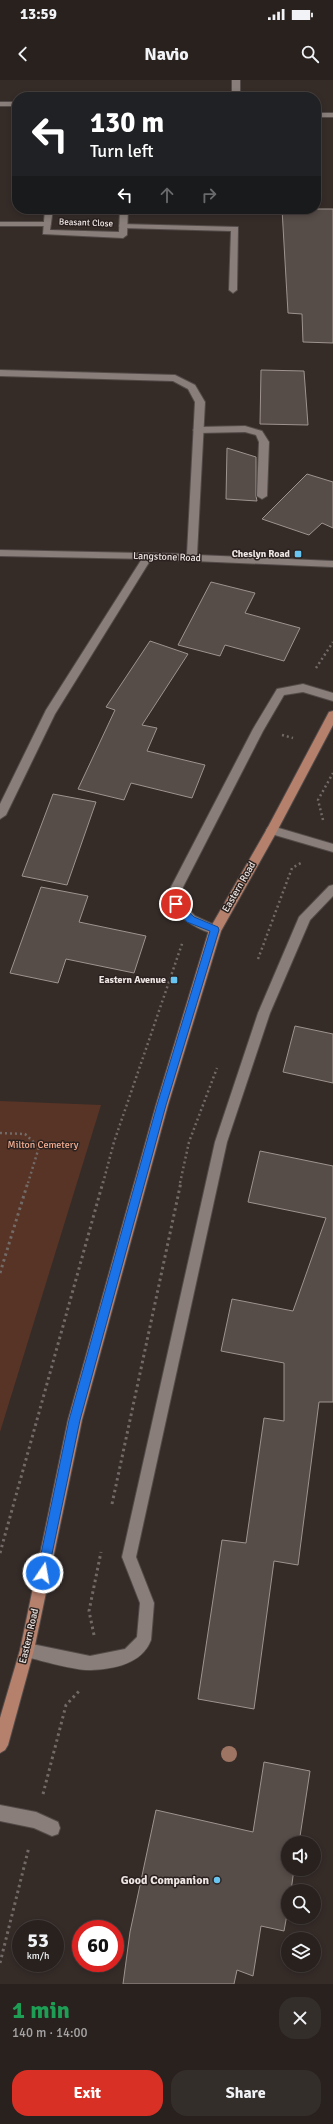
<!DOCTYPE html>
<meta charset="utf-8">
<style>
:root{--surface:#28211e;--page:#342e2b;--text:#f1f3f6;--muted:#a5a3a4;--line:#443e3c;--accent:#d93025}
body{margin:0;font-family:Signika,sans-serif;background:var(--page);color:var(--text);height:100vh;display:flex;flex-direction:column;font-size:15px;white-space:nowrap}
*{box-sizing:border-box;margin:0}
p{font-size:13px;color:var(--muted)}
.icon{flex:none;width:22px;height:22px;fill:none;stroke:currentColor;stroke-width:2;stroke-linecap:round;stroke-linejoin:round}
.map{position:relative;height:1904px;overflow:hidden}
.panel{display:flex;flex-direction:column;background:var(--surface);flex:1}
.panel>*{flex:none}
.banner{position:absolute;left:12px;top:12px;width:309px;height:122px;border-radius:16px;box-shadow:0 2px 6px #0003,0 0 0 1px var(--line);background:#202124;color:#fff;overflow:hidden}
.buttons{position:absolute;left:281px;top:1756px;display:grid;gap:8px}
.buttons a{display:grid;place-items:center;width:40px;height:40px;border-radius:50%;background:var(--surface);box-shadow:0 2px 6px #0003,0 0 0 1px var(--line);font-size:20px}
.speed{position:absolute;left:12px;top:1840px;display:flex;gap:8px;font-size:20px;font-weight:700;text-align:center}
.speed>*{display:grid;place-content:center;width:52px;height:52px;border-radius:50%;background:var(--surface);box-shadow:0 2px 6px #0003,0 0 0 1px var(--line);line-height:1}
.speed small{font-size:10px;font-weight:400}
.speed .limit{border:6px solid #d22;background:#fff;color:#111}
.pin{position:absolute;display:grid;place-items:center;width:34px;height:34px;color:#fff;margin:-17px;border:2px solid #fff;border-radius:50%;box-shadow:0 1px 4px #0007}
.me{position:absolute;width:44px;margin:-22px;rotate:12deg;stroke-linejoin:round;filter:drop-shadow(0 0 3px #0008)}
.turn{display:flex;align-items:center;gap:14px;height:84px;padding:0 12px;font-size:18px}
.turn .icon{width:52px;height:52px;stroke-width:2.5}
.turn b{display:block;font-size:28px;line-height:34px}
.lanes{display:flex;align-items:center;height:38px;padding:0 12px;background:#0003;justify-content:center;gap:20px;direction:ltr}
.lanes .off{opacity:.35}
.round{display:grid;place-items:center;flex:none;width:42px;height:42px;border-radius:16px;background:var(--page)}
.head{display:flex;align-items:center;justify-content:space-between;height:68px;padding:0 12px}
h1{font-size:24px;font-weight:700;line-height:30px;color:#1e9e55}
.action{display:flex;gap:8px;margin-top:auto;padding:8px 12px}
.action a{flex:1;height:46px;border-radius:16px;background:var(--accent);color:#fff;font-size:16px;font-weight:700;line-height:46px;text-align:center}
.action a+a{background:var(--page);color:var(--text)}
.status{display:flex;justify-content:space-between;align-items:center;height:28px;padding:0 20px;background:var(--surface);direction:ltr}
.status svg{height:11px;fill:currentColor}
header{display:flex;justify-content:space-between;align-items:center;height:52px;padding:0 12px;background:var(--surface);font-size:18px;font-weight:700}
.map>svg:first-child{display:block}
</style>
<div class="status"><b>13:59</b><svg viewBox="0 0 49 12"><path d="M0 12V9h3v3zM5 12V6h3v6zM10 12V3h3v9zM15 12V0h3v12zM26 1h20v11H26zM47 4h2v5h-2z"/></svg></div>
<header><svg class="icon" aria-label="back" viewBox="0 0 24 24"><path d="M15 5l-7 7 7 7"/></svg>Navio<svg class="icon" aria-label="search" viewBox="0 0 24 24"><circle cx="10" cy="10" r="6"/><path d="M15 15l6 6"/></svg></header>
<div class="map">
<svg width="333" height="1904" viewBox="0 0 333 1904">
<rect width="100%" height="100%" fill="#352c28"/>
<path fill="#583426" d="M62 129H115V134L62 133Z
M0 1021 101 1025 0 1352Z"/>
<path fill="#564c48" stroke="#9e938e" d="M282 129H333V263L303 262 302 234 288 233Z
M261 290 304 291 308 345 260 344Z
M227 368 256 377V416L257 421 226 419Z
M307 394 333 402V448L322 443 309 455 262 439Z
M211 502 255 513 245 533 300 548 284 581 225 565 220 576 178 565Z
M150 561 188 574 142 645 157 648 147 671 205 685 192 718 131 703 124 720 78 709 115 630 106 627Z
M53 714 96 722 67 805 22 796Z
M41 807 88 816 79 842 146 856 134 893 66 879 58 903 10 893Z
M295 946 333 954V1003L283 992Z
M260 1071 333 1086V1322H319L298 1485 274 1481 254 1629 198 1619 222 1460 246 1463 264 1338 284 1341V1283L221 1271 232 1219 293 1231 326 1138 248 1122Z
M264 1682 310 1691 299 1763H288V1789H294L291 1811H288V1829L284 1851 261 1846 253 1896 237 1890 234 1904H123L130 1852 156 1730 253 1752Z"/>
<g fill="none" stroke-linecap="round" stroke-linejoin="round">
<g stroke="#534b48" stroke-width="2">
<path id="service" d="M0 142H47L51 144 47 146H0Z
M120 144 238 147 237 210 233 213 229 210 231 151 123 148 119 146Z
M245 346 262 351 269 362 267 416 262 419 257 416 259 362 256 355 245 352 198 353 193 350 198 347Z
M148 473 153 476 55 634 6 735 0 739V724L46 630 145 474Z
M303 604 333 613V621L303 612 284 615 263 651 182 809V822L195 836 219 847 221 850 219 853C208 857 175 836 171 825 169 821 170 814 170 809L253 649 277 609Z
M0 1725 36 1732 58 1742 60 1748 58 1754 52 1756 34 1748 0 1741Z"/>
</g>
<g stroke="#534b48" stroke-width="2">
<path id="minor" d="M232 0H240V17H232Z
M0 22H17V26H0Z
M316 33H333V37H316Z
M45 129H53L50 150 119 152 120 129H128L127 155 123 158 43 154Z
M0 290 175 295 195 305 205 322 197 475 333 481V487L148 479 0 476V470L187 474 195 322 188 309 173 301 0 296Z
M272 746 333 764V772L268 753 266 750 268 747Z
M333 805V816L310 840 270 933 227 1062 136 1477 154 1523 151 1560C142 1584 114 1589 91 1590 77 1591 42 1581 27 1577L22 1575 20 1570 22 1565 27 1563 90 1576 125 1569 137 1557 140 1523 122 1477 215 1062 258 933 299 837 329 806Z"/>
</g>
<g stroke="#534b48" stroke-width="2">
<path id="primary" d="M333 631V645L276 753 221 851 168 1025 82 1340 34 1570 8 1665 5 1670 0 1673V1638L20 1570 68 1340 156 1025 209 850 268 747 329 632Z"/>
</g>
<path stroke="#726a66" stroke-width="2.5" stroke-dasharray="2 3" stroke-linecap="butt" d="M316 588 333 562
M282 655 293 658
M323 740 318 720 333 693
M258 879 292 788 301 783
M0 1053 25 1054 39 1067 28 1103
M103 1103 114 1062 183 861
M180 1103 189 1062 217 988"/>
<path stroke="#726a66" stroke-width="3" stroke-dasharray="2.5 3.5" stroke-linecap="butt" d="M0 1193 28 1102
M112 1424 181 1102
M0 1473 103 1102
M94 1555 89 1531 101 1472
M43 1714 66 1625 81 1609
M0 1883 29 1767"/>
<use href="#service" fill="#897e79" fill-rule="evenodd"/>
<use href="#minor" fill="#897e79" fill-rule="evenodd"/>
<use href="#primary" fill="#b5806c" fill-rule="evenodd"/>
</g>
<circle fill="#9e7463" cx="229" cy="1674" r="8"/>
<path fill="#1a73e8" stroke="#114b97" d="M176 820 194 837 218 847 219 850 166 1025 80 1340 48 1493 46 1497 43 1499 39 1497 37 1493 69 1340 157 1025 210 851 187 842 173 826 171 824Z"/>
<g fill="#68c4f0" stroke="#2b221f" stroke-width="1.5">
<rect x="294" y="470" width="8" height="8" rx="2"/>
<rect x="170" y="896" width="8" height="8" rx="2"/>
<circle cx="217" cy="1800" r="4"/>
</g>
<g text-anchor="middle" dominant-baseline="central" stroke-width="3" stroke-linejoin="round" paint-order="stroke">
<g font-size="9" fill="#ede6e4" stroke="#2b221f">
<text transform="translate(86 143) rotate(2)">Beasant Close</text>
</g>
<g font-size="10" font-weight="bold" fill="#ede6e4" stroke="#2b221f" text-anchor="end">
<text x="290" y="474">Cheslyn Road</text>
<text x="166" y="900">Eastern Avenue</text>
</g>
<g font-size="10" fill="#ede6e4" stroke="#2b221f">
<text transform="translate(167 477) rotate(2)">Langstone Road</text>
<text transform="translate(239 807) rotate(-60)">Eastern Road</text>
<text transform="translate(29 1556) rotate(-77)">Eastern Road</text>
</g>
<g font-size="10" fill="#f3ae93" stroke="#2b221f">
<text x="43" y="1065">Milton Cemetery</text>
</g>
<g font-size="12" font-weight="bold" fill="#ede6e4" stroke="#2b221f" text-anchor="end">
<text x="209" y="1800">Good Companion</text>
</g>
</g>
</svg>
<div class="buttons">
<a><svg class="icon" aria-label="sound" viewBox="0 0 24 24"><path d="M4 9h4l5-4v14l-5-4H4zM17 9q2 3 0 6"/></svg></a>
<a><svg class="icon" aria-label="search" viewBox="0 0 24 24"><circle cx="10" cy="10" r="6"/><path d="M15 15l6 6"/></svg></a>
<a><svg class="icon" aria-label="layers" viewBox="0 0 24 24"><path d="M12 4l9 5-9 5-9-5zM3 14l9 5 9-5"/></svg></a>
</div>
<div class="speed"><div>53<small>km/h</small></div><div class="limit">60</div></div>
<div class="pin" style="left:176px;top:824px;background:#d93025"><svg class="icon" aria-label="arrive" viewBox="0 0 24 24"><path d="M6 21V4h12l-3 4 3 4H6"/></svg></div>
<svg class="me" style="left:43px;top:1493px" viewBox="-20 -20 40 40"><circle r="17" fill="#1a73e8" stroke="#fff" stroke-width="3"/><path d="M0-11L8 9 0 5-8 9z" fill="#fff"/></svg>
<div class="banner">
<div class="turn"><svg class="icon" aria-label="left" viewBox="0 0 24 24"><path d="M17 20v-9H6M10 6l-5 5 5 5"/></svg><div><b>130 m</b>Turn left</div></div>
<div class="lanes"><svg class="icon" aria-label="left" viewBox="0 0 24 24"><path d="M17 20v-9H6M10 6l-5 5 5 5"/></svg><svg class="icon off" aria-label="ahead" viewBox="0 0 24 24"><path d="M12 20V5M6 11l6-6 6 6"/></svg><svg class="icon off" aria-label="right" viewBox="0 0 24 24"><path d="M7 20v-9h11M14 6l5 5-5 5"/></svg></div>
</div>
</div>
<section class="panel">
<div class="head"><div><h1>1 min</h1><p>140 m · 14:00</p></div><a class="round"><svg class="icon" aria-label="close" viewBox="0 0 24 24"><path d="M6 6l12 12M18 6L6 18"/></svg></a></div>
<div class="action"><a>Exit</a><a>Share</a></div>
</section>
